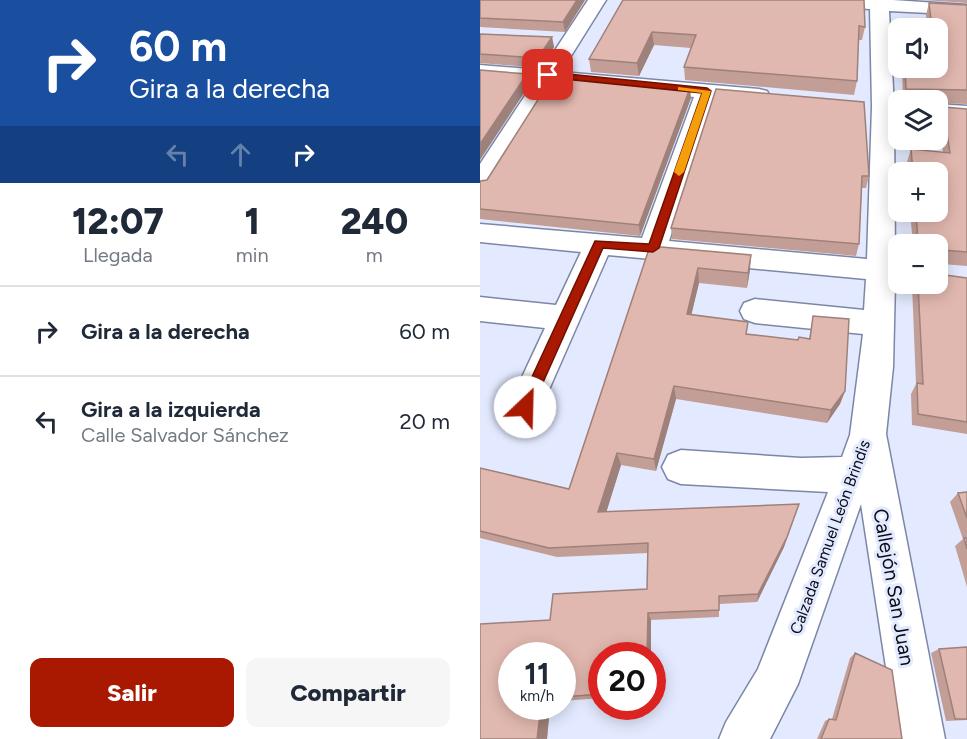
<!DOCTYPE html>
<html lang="es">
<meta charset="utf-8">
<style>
:root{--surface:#fff;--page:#f6f6f7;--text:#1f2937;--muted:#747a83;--line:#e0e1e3;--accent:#a91800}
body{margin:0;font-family:Figtree,sans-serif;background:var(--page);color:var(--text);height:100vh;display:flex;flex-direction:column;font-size:22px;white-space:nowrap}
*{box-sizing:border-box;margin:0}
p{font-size:20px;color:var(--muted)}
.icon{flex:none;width:33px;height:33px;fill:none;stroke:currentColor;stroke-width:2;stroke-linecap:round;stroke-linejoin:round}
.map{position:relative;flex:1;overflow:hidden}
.details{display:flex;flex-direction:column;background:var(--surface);width:480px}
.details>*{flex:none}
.banner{background:#1a4fa0;color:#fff;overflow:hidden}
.controls{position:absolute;left:408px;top:18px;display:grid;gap:12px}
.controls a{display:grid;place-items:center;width:60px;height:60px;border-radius:12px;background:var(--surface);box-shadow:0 3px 15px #0003;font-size:30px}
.speed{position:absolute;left:18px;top:642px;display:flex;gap:12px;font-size:30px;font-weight:700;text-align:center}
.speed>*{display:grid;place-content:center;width:78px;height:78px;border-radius:50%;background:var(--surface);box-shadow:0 3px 15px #0003;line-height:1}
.speed small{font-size:15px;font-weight:400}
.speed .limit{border:9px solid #d22;background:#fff;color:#111}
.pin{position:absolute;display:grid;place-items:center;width:51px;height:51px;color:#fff;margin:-26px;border-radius:12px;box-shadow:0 3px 9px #0006}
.me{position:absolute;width:66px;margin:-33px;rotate:24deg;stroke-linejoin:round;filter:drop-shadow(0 0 4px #0008)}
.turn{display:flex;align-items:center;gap:21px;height:126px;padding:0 30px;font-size:27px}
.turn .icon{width:78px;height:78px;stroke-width:2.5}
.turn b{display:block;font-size:42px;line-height:51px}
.lanes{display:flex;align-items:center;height:57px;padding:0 30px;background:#0003;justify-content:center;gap:30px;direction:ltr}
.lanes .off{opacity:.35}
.eta{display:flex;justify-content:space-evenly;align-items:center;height:102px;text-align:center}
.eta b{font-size:36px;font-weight:800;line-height:42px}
.button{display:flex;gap:12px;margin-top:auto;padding:12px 30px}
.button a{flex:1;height:69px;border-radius:12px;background:var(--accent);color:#fff;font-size:24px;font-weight:800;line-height:69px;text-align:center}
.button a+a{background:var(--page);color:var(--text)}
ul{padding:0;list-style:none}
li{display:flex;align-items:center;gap:18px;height:90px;padding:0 30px;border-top:2px solid var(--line)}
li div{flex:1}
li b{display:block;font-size:22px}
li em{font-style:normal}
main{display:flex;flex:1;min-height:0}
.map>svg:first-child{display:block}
</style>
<main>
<section class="details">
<div class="banner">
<div class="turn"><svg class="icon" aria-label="right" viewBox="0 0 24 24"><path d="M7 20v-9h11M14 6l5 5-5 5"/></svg><div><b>60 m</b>Gira a la derecha</div></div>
<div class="lanes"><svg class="icon off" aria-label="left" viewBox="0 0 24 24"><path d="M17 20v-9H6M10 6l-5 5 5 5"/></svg><svg class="icon off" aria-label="ahead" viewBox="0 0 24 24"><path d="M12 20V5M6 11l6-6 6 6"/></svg><svg class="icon" aria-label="right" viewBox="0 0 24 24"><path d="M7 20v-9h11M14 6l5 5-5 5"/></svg></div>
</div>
<div class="eta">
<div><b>12:07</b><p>Llegada</p></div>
<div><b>1</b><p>min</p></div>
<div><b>240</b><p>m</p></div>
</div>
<ul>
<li><svg class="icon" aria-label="right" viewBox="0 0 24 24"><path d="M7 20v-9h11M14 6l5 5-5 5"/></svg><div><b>Gira a la derecha</b></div><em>60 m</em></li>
<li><svg class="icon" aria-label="left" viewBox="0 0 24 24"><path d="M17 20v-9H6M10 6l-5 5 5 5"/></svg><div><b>Gira a la izquierda</b><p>Calle Salvador Sánchez</p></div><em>20 m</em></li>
</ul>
<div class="button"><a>Salir</a><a>Compartir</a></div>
</section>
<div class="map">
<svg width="487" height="739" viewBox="0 0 487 739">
<rect width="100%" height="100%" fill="#e3eaff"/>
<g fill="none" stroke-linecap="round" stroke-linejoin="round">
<g stroke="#7c86a6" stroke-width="3">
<path id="minor" d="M108 0H126L81 72 279 89 287 91 290 96 287 101 279 103 235 99 189 241 387 259 392 107 390 9 325 5 316 0H413L487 5V15L409 11 414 107 415 261 418 262V282H415L413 367 406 434 465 739H417L381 504 318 684 290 739H239L246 722 278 669 348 492 201 484 188 479 182 467 188 455 201 450 321 458 362 457 370 435 383 334 275 323 264 319 260 311 264 303 275 299 384 310 386 279 128 255 57 417 45 422 33 417 28 407 65 328 0 321V297L76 305 101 252 0 242V224L162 238 214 97 74 84 9 189 0 191V164L54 82 0 77V65L62 70Z
M458 104 487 106V120L458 118Z"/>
</g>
<use href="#minor" fill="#fff" fill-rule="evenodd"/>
</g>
<path fill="#c29e96" d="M0 0H105L85 32 0 27Z
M143 0 385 27 382 40H378L377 81 374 95 205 80 204 67 211 48 174 45 159 76 111 72 109 59Z
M443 0H487V3Z
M449 3 487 5V104L458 103V100H423L422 68H458V28H447L446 15Z
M0 34 72 37 74 47 61 68 0 63Z
M236 89 389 176 386 188H382L379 244 376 256 192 239 191 228Z
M211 98 160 236 0 219V181L7 180Z
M463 107 487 109V266L462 264 461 269 459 274 487 278V434L432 425 431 394 436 384 432 285 433 284H458V244H433L430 212H458V172H427V162L431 149 463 153 459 120Z
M170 246 270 270 267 288 219 283 211 314 268 334 318 340 329 339 333 316 365 391 360 404 347 423 196 399 176 471 141 465 126 512 319 504 304 547 277 602 239 604V617L171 620V656H122V698L82 701V656L32 706H70L67 739H0L70 620 167 589 168 553 77 557 0 538V468L89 489Z
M487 492V587L475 546 483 539 470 502 478 493Z
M487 647V720L466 721 451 653 459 649Z
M375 653 422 739H337L345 721 349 719H352L370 658Z"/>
<path fill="#9e817a" d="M97 0H105L85 32 83 22Z
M172 32 174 45 159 76 157 63Z
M72 37 74 47 61 68 58 58Z
M47 74 50 84 0 160V144Z
M210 88 211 98 160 236 159 225Z
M271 255 270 270 267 288 268 273Z
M218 268 219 283 208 329 207 314Z
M194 386 196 399 176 471 174 459Z
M365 391 360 404 347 423 351 410Z
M137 453 141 465 123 523 118 512Z
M319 504 304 547 277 602 278 594Z
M168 613 171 620V656H167Z
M61 706H70L67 739H57Z"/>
<path fill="#e1b8af" stroke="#9e817a" stroke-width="1.5" d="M0 0H97L83 22 0 18Z
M143 0H384L385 27 379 26 377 81 204 67 216 35 172 32 157 63 109 59Z
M449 3 487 5V90L426 89 425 68H458V28H452Z
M0 34 72 37 58 58 0 54Z
M0 70 47 74 0 144Z
M73 76 210 88 159 225 0 209V181L7 180Z
M236 89 384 102 389 176H382L379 244 191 228Z
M463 107 487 109V252L462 250 461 269 458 270V244H438L436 212H458V172H433L431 149 470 153Z
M170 246 271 255 268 273 218 268 207 314 268 322 266 334 318 340 319 337 330 339 333 316 369 319 365 391 351 410 194 386 174 459 137 453 118 512 319 504 307 537 278 594 239 596V610L168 613 167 656H122V694L82 697V656H32V706H61L57 739H0V624L70 620 73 594 167 589 168 543 69 548 0 531V468L89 489Z
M458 274 487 278V422L438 414 437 383 443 384 438 284H458Z
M487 492V518L478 493Z
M484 538H487V549Z
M487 647V719H475L459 649Z
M375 653 412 670 422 739H341L349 719 356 720Z"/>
<path fill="#a91800" stroke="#6e1000" stroke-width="1.5" d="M68 72 227 88 231 91 179 248 173 252 123 248 52 407 45 413 38 407 115 241 169 244 222 93 65 77Z"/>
<path fill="#f59e0b" d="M198 87 231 91 204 172 199 176 194 172 222 93 198 90Z"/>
<g text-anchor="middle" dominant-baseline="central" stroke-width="6" stroke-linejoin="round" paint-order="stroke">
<g font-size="16" fill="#080b16" stroke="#e3eaff">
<text transform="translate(350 537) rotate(-70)">Calzada Samuel León Brindis</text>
</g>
<g font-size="20" fill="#080b16" stroke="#e3eaff">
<text transform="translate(414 587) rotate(80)">Callejón San Juan</text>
</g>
</g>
</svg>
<div class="controls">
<a><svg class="icon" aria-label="sound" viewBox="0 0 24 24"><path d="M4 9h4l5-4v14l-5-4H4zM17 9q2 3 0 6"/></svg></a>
<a><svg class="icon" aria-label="layers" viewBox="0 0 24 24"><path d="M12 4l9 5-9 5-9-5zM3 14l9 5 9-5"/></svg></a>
<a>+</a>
<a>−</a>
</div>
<div class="speed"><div>11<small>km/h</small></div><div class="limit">20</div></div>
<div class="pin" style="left:68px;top:75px;background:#d93025"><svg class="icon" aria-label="arrive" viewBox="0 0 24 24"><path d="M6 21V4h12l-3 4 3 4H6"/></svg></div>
<svg class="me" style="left:45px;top:407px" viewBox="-20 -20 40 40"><circle r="19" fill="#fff"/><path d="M0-13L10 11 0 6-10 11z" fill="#a91800"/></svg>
</div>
</main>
